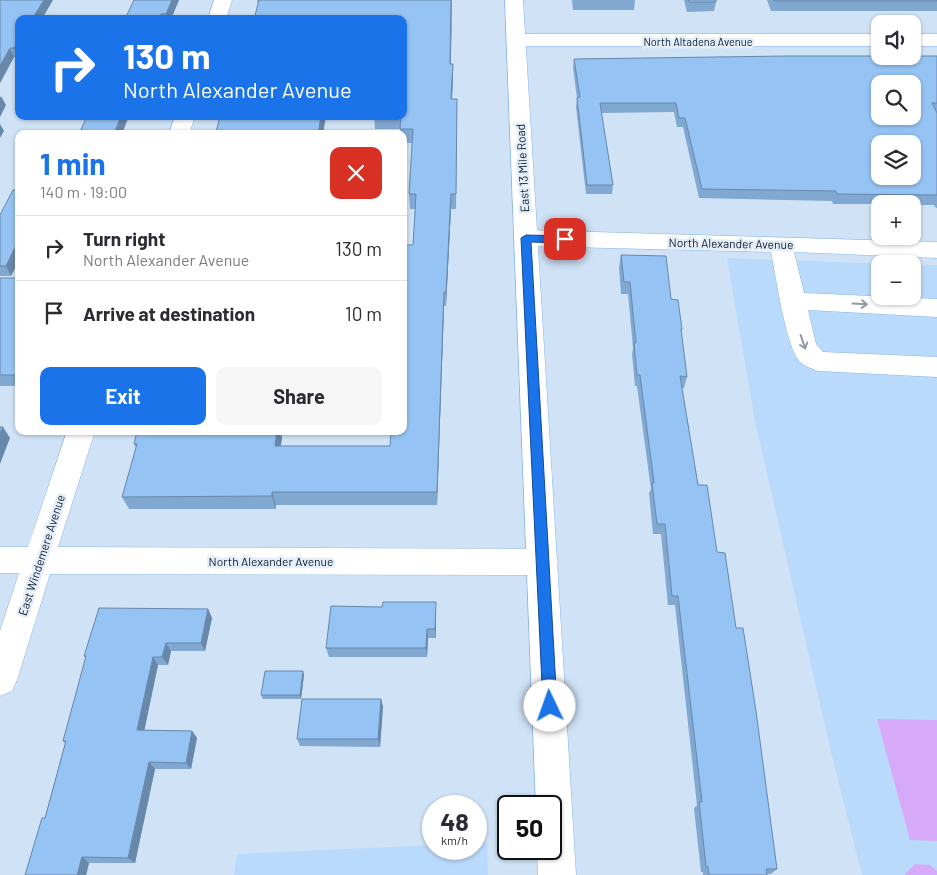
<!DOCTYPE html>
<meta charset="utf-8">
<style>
:root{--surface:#fff;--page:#f7f7f7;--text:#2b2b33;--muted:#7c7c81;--line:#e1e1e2;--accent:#1a73e8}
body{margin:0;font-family:Barlow,sans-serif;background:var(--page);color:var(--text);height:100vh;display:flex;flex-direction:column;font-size:19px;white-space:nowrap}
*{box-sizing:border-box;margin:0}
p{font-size:16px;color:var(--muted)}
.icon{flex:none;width:28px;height:28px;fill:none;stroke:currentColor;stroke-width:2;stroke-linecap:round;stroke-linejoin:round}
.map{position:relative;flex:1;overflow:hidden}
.drawer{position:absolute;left:15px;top:130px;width:392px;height:305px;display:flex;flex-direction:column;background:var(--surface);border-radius:10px;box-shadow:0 1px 4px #0004}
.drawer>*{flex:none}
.hud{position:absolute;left:15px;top:15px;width:392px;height:105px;border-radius:10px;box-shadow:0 1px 4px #0004;background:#1a73e8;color:#fff;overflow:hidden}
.fabs{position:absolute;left:871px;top:15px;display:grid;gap:10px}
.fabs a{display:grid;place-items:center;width:50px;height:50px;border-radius:10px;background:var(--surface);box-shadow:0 1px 4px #0004;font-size:25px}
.speed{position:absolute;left:422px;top:795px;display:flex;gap:10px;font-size:25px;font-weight:700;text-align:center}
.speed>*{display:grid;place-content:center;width:65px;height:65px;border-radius:50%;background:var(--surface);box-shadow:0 1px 4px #0004;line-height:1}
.speed small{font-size:12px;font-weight:400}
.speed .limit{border:2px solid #111;border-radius:8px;background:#fff;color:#111}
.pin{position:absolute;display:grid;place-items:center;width:42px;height:42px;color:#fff;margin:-21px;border-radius:10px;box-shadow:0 2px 8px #0006}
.me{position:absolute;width:55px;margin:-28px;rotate:357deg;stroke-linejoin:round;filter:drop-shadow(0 0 4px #0008)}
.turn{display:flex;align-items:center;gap:18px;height:105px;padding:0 25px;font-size:22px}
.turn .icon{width:65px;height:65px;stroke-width:2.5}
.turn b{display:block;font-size:35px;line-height:42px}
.round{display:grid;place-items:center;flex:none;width:52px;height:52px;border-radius:10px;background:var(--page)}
.head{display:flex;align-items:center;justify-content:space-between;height:85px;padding:0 25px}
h1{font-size:30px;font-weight:700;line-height:38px;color:var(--accent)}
.button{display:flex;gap:10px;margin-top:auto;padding:10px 25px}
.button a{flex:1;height:58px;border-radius:10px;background:var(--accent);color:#fff;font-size:20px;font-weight:700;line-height:58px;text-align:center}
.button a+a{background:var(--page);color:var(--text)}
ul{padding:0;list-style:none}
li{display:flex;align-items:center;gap:15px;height:65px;padding:0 25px;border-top:1px solid var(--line)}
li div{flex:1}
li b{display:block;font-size:19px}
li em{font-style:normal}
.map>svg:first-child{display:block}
</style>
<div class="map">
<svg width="937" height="875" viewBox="0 0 937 875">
<rect width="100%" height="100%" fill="#cfe2f6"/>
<path fill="#badafb" d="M727 258 889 264H880V296H912L913 265H937V875H862L831 752 755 421Z
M476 843H487L488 875H234L237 854 434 845V849H476Z"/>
<path fill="#d6aaf8" d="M877 719 937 720V841L910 840Z
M915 864 930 865 937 871V875H904Z"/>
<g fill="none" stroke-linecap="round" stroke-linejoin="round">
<g stroke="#87b5e5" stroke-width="1">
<path id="minor" d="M214 0H232L226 19H208Z
M516 34H880V46H516L509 44 507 40 509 36Z
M912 34H937V46H912Z
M175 116H195L189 134H169Z
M526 230 937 242V258L794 252 804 293 937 299V317L808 310 816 344 823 352 937 357V377L818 371C811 368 803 366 798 359 785 341 776 276 771 252L526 246 518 243 515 238 518 233Z
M67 431H95L58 547 543 549 554 553 558 562 554 571 543 575 50 574 17 680 12 691 0 696V631L19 573H0V547H28Z"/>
</g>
<g stroke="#87b5e5" stroke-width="1">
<path id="major" d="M505 0H523L576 875H538L537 849H551V806H536Z"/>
</g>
<use href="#minor" fill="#fff" fill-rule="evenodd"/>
<use href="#major" fill="#fff" fill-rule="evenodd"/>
</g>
<path fill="#80a8d1" d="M0 0 18 57H14L0 83Z
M134 0H179L171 19H125Z
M257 0H452L451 64 453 79 452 99H457L456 209H451L446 306H444L437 505H276V509H129L122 497 136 448 134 444 137 431H280L282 438 281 446H390L413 245 415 209H410L409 194 412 143H404V134H400V129H375L374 116H404V19L258 5Z
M572 0H635L634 10H573Z
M684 0H716V2L714 11 687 12Z
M767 0H937V11H771Z
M937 56V208H936L934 205H912V204H833L832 201 699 198 683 127H677L674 112 601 113 613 185 612 194H586L576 107 577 98 573 68 574 59Z
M19 190V260L11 276H0V215Z
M621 255 671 299 682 329 681 333 687 377 684 388H682L698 485 717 552 736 628 777 869 771 874 703 875V872H701L694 808 697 805 675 605H668L661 534H653L649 493 651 489 637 386H635L632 354 633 348 628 294H621L619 267Z
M0 278H19V386H0Z
M208 609 212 618 205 651H171L168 665H158L144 730 192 731 197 738 191 769H155L135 863H89L86 875 45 818 65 743 63 741 86 659 84 656Z
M436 611V638H428L427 657H329L326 648Z
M304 675 301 699H263L261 695Z
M381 699 383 707 380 747 300 746 297 739Z"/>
<path fill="#6888aa" d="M44 0H53L42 19H32Z
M172 0H179L171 19H168L166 14Z
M452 0V10L450 79V64Z
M19 40V56L18 57 14 48Z
M10 48 14 57 0 83V66Z
M453 64V79L451 114V99Z
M1 96 6 105 0 117V98Z
M121 116H129L122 134H114Z
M321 116H326L323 134H318Z
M0 124 4 131 0 138Z
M451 194V209L446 306V292Z
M19 239V260L11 276 6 266Z
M444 292V306L437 505V492Z
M3 427 10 438 0 464V434Z
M277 431H280L282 438 278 459 275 446Z
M272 492 276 505V509L272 496Z
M436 602V638L435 629Z
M208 609 212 618 205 651 201 643Z
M427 629 428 638 427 657 426 648Z
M166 643 171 651 168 665 162 657Z
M153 657 158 665 143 737 137 730Z
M303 671 304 675 301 699 300 695Z
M381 699 383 707 380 747 378 739Z
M192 731 197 738 191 769 186 763Z
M149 762 155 769 135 863 128 858Z
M82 857 89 863 86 875H77Z"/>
<path fill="#95c3f3" stroke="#6888aa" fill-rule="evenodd" d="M0 0H44L32 19H19V40L14 48H10L0 66Z
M134 0H172L166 14H161L159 19H125Z
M259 0H451L450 64H453L451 99H457L456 194H451L446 292H444L437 492H272V496L122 497 137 444H134L137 431H277L275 446H390L391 431H404V245H413L416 194H409L413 129H400L401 116H404V19H254Z
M688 0H716V2H689Z
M773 0H937V1H774Z
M786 56H937V103H932L937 113V195L837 194 836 191 702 189 685 118H679L676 103H600L613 185H587L577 98 580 97 574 59ZM880 84H912V116H880ZM880 144H912V176H880Z
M87 116H121L114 134H79Z
M220 116H321L318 134H219V132H216Z
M13 190H19V239L6 266H0V215Z
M621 255 666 256 671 299 678 300 682 329H681L687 377 680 376 698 485H707L717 552 725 553 736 628H743L756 711 777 869H766L767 875H709L708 867 706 866 699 802H702L678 596H672L665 524H657L652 483H654L640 375H637L634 343H636L630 282H624Z
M0 278H19V375H0Z
M0 427H3L0 434Z
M383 602H436L435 629H427L426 648H326L331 606 382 607Z
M99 608 208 609 201 643H166L162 657H153L137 730 192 731 186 763 149 762 128 858 82 857 77 875H25L42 818H45L66 741H63L86 656H84Z
M265 671H303L300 695H261Z
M302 699H381L378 739H297Z"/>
<defs><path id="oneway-shaft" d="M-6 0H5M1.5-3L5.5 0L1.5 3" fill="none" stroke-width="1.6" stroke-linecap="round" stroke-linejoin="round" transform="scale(1.25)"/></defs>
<g stroke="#929aa2">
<use href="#oneway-shaft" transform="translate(860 304) rotate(3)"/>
<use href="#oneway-shaft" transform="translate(803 342) rotate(71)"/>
</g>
<path fill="#1a73e8" stroke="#114b97" d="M526 235 565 236 569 239 565 243 531 242 557 706 555 711 550 713 545 711 543 706 521 238Z"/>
<g text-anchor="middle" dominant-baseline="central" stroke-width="5" stroke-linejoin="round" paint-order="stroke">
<g font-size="11" fill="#0c1e30" stroke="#e5eef8">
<text x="698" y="41">North Altadena Avenue</text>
</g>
<g font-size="12" fill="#0c1e30" stroke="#e5eef8">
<text transform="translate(522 168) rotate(-93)">East 13 Mile Road</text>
<text transform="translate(731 243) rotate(1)">North Alexander Avenue</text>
<text transform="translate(41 555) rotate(-72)">East Windemere Avenue</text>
<text x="271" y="561">North Alexander Avenue</text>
</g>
</g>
</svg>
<div class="fabs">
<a><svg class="icon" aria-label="sound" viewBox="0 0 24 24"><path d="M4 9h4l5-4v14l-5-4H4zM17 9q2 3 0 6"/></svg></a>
<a><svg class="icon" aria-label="search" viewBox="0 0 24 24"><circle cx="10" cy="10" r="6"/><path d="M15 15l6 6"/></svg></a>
<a><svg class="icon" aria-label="layers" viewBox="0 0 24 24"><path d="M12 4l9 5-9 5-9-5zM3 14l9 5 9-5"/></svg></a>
<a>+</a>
<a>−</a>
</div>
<div class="speed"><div>48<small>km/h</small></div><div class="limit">50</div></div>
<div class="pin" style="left:565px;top:239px;background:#d93025"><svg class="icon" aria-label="arrive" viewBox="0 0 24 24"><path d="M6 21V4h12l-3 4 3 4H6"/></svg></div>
<svg class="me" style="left:550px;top:706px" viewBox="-20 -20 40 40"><circle r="19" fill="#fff"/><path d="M0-13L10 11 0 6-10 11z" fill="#1a73e8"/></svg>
<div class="hud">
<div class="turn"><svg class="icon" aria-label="right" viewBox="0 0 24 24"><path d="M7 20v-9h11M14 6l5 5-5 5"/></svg><div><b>130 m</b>North Alexander Avenue</div></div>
</div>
<section class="drawer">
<div class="head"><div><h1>1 min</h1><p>140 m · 19:00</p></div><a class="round" style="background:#d93025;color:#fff"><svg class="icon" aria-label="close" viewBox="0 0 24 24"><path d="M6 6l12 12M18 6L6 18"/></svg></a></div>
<ul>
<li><svg class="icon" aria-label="right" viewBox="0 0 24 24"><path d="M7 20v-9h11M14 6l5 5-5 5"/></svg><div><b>Turn right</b><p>North Alexander Avenue</p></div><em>130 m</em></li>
<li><svg class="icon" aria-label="arrive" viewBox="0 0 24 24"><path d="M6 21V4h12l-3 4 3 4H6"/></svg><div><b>Arrive at destination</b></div><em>10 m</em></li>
</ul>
<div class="button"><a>Exit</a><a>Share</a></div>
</section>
</div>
